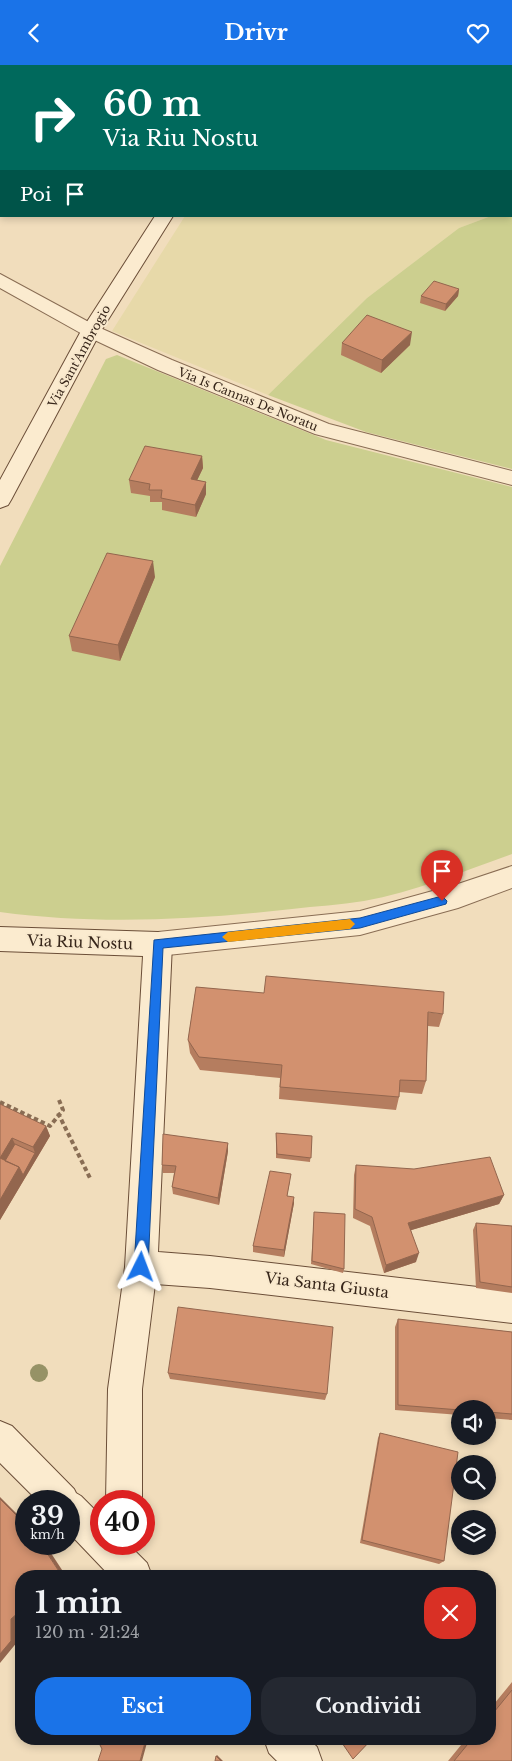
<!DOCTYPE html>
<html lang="it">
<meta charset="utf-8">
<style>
:root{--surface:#171b24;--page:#242831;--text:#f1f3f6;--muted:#9ea1a6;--accent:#1a73e8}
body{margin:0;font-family:"Libre Baskerville",serif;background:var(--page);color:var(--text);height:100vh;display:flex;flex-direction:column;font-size:19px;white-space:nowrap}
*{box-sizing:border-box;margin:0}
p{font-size:16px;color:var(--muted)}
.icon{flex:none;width:28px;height:28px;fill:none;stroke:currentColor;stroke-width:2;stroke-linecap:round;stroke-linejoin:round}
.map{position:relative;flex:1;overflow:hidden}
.drawer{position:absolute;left:15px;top:1505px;width:481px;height:175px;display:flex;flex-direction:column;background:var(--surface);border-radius:20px;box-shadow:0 2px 8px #0003}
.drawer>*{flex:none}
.hud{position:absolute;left:0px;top:0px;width:512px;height:152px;box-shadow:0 2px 8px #0003;background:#00695c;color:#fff;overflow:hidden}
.tools{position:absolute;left:451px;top:1335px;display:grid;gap:10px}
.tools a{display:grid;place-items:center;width:45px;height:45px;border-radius:50%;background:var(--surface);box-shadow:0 2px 8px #0003;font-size:25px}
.speed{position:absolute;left:15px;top:1425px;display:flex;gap:10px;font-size:25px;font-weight:700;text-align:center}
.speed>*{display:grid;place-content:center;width:65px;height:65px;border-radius:50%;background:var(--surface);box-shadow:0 2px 8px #0003;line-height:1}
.speed small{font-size:12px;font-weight:400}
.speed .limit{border:8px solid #d22;background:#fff;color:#111}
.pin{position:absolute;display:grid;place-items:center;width:42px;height:42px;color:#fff;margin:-51px -21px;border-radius:50% 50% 50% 0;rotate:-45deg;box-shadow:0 0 5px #0007}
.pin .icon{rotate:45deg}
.me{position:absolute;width:55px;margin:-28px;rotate:3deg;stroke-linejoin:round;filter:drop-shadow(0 0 4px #0008)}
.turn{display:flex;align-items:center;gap:18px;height:105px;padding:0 20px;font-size:22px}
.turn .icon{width:65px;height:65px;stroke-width:2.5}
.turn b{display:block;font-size:35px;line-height:42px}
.then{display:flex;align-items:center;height:48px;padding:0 20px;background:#0003;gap:10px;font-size:19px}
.round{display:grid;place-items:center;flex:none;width:52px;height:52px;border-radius:20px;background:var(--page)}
.overview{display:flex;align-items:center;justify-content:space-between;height:85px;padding:0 20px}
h1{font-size:30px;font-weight:700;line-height:38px}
.action{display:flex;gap:10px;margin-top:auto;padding:10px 20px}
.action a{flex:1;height:58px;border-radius:20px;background:var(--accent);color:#fff;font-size:20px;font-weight:700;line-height:58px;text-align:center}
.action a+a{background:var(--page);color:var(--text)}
header{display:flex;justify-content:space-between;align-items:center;height:65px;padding:0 20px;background:var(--accent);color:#fff;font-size:22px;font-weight:700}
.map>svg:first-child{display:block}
</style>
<header><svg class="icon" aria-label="back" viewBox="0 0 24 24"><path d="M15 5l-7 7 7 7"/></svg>Drivr<svg class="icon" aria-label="heart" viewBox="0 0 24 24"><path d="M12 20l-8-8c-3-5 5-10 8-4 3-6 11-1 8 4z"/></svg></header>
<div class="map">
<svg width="512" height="1696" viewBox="0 0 512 1696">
<rect width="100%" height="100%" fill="#f1ddbc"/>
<path fill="#e7d9a9" d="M238 0H512V144L511 1Z
M185 151H491L459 163 367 233 268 330 112 266Z"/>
<path fill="#cccf8f" d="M512 144V404L366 367 268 330 367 233 459 163 491 151H511Z
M117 290 326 375 512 422V789C464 806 414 827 364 836 340 840 316 841 292 844 195 855 96 860 0 847V501L106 294Z"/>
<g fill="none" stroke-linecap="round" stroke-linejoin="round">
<g stroke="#896d54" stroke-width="2">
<path id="street" d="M0 209 98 262 172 295 329 359 512 406V420L315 369 158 305 84 270 0 223Z
M512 801V823L458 843 360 870 158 891 148 888 144 879 148 870 158 867 360 846 458 819Z"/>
</g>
<g stroke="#6b4e38" stroke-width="2">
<path id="secondary" d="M215 0H231V1H215Z
M155 151H173L101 266 11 435 8 440 0 443V415L81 266Z
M0 862 158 867 168 870 172 879 158 1187 210 1191 512 1226V1258L210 1223 155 1219 142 1324V1436H106L108 1324 125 1202 143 891 0 886Z
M0 1356 12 1361 74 1424 76 1428 81 1431 101 1451V1479H128L147 1498 152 1511H110L69 1468V1436H38L0 1398Z
M264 1674H309L317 1682 322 1696H277L269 1688Z"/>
</g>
<path stroke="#896d54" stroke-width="4" stroke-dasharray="4.5 3" stroke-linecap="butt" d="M0 1037 50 1061 63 1045 59 1035
M58 1048 90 1113"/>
<use href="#street" fill="#fbebcf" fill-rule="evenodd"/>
<use href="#secondary" fill="#fbebcf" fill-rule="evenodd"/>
</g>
<circle fill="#969266" cx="39" cy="1308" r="9"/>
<path fill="#b57d5f" d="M459 224 458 231 445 246 420 238 421 231Z
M342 278 410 280 381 308 341 290Z
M202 391 203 403 197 415 206 417V429L196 452 162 445V437H150V431L131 428 129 415Z
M155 512 120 596 72 586 69 571Z
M196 922 443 949 439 962 428 961 426 1016 422 1029 399 1027V1032L396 1045 279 1034 280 1013 200 1005 190 988 188 975Z
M0 1039 46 1061 50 1071 0 1155Z
M276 1068 312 1071 310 1097 276 1093Z
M228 1078V1086L219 1140 173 1129 172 1122 174 1108H163L162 1100Z
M356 1100 504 1130 499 1139 411 1165 416 1197 384 1208 370 1161 353 1153 354 1110Z
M290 1116 287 1131 294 1138 284 1192 253 1187V1181Z
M314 1151 344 1204 343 1208 311 1199Z
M476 1158 512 1161V1228L476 1223 473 1165Z
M398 1254 512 1267V1355L488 1353V1344H460V1350L395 1345V1262Z
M168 1308 327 1329 325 1335 170 1314Z
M380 1368 444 1496 439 1499 360 1478 378 1373Z
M512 1617V1696H448L466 1674H490V1644Z"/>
<path fill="#93664e" d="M459 224 458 231 445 246 446 239Z
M412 267 410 280 381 308 382 295Z
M202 391 203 403 192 426 191 414Z
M206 417V429L196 452 195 440Z
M153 496 155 512 120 596 118 580Z
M46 1061 50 1071 0 1155V1135L19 1102 35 1088 33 1082Z
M12 1073 17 1083 6 1102 0 1093Z
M228 1078V1086L219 1140 218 1133Z
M504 1130 499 1139 405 1167 408 1158Z
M294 1132V1138L284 1192V1185Z
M419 1188 416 1197 384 1208 386 1200Z
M0 1432 26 1458V1460L0 1434Z
M41 1479H45L66 1511H62Z
M21 1545V1552L18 1555V1576L0 1598V1589L11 1554Z
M146 1674H148L142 1696H140Z
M217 1690 223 1696H221L216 1691Z"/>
<path fill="#d2916f" stroke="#93664e" d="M434 216 459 224 446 239 421 231Z
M367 250 412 267 382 295 342 278Z
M145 381 202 391 191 414 206 417 195 440 161 433 162 425H149L150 419 129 415Z
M107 488 153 496 118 580 69 571Z
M266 911 444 927 443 949 428 947 426 1016 400 1015 399 1032 280 1022 282 1000 199 992 188 975 196 922 264 928Z
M0 1039 46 1061 33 1082 12 1073 0 1093Z
M276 1068 312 1071 311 1093 277 1089Z
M163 1069 228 1078 218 1133 172 1122 176 1101 162 1100Z
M15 1079 35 1088 23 1110 19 1102 5 1096Z
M490 1092 504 1130 408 1158 419 1188 386 1200 372 1152 355 1144 356 1100 414 1104Z
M0 1093 19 1102 0 1135Z
M270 1106 291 1109 287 1131 294 1132 284 1185 253 1181Z
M314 1147 345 1149 344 1204 312 1196Z
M476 1158 512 1161V1222L480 1217Z
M178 1242 333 1262 327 1329 168 1308Z
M398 1254 512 1267V1349L488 1347V1344H460V1345L398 1340Z
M380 1368 458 1387 444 1496 362 1475Z
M0 1434 26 1460V1479H41L62 1511H21V1545L11 1554V1576L0 1589Z
M512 1625V1696H454L472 1674H490V1652Z
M97 1674H146L140 1696H98L102 1684Z
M341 1674H372L353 1694 340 1675Z
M216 1691 221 1696H215Z"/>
<path fill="#1a73e8" stroke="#114b97" d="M442 831 447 836 446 839 360 863 163 883 148 1202 146 1206 141 1208 136 1206 134 1202 154 875 360 853Z"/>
<path fill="#f59e0b" d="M350 854 355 859 350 864 228 877 222 872 228 867Z"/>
<g text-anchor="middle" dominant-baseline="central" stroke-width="4" stroke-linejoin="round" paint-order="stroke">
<g font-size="12" fill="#37261a" stroke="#f8e8cc">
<text transform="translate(79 291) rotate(-61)">Via Sant'Ambrogio</text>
<text transform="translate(248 334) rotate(22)">Via Is Cannas De Noratu</text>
</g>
<g font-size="15" fill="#37261a" stroke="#f8e8cc">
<text transform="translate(80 877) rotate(2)">Via Riu Nostu</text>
<text transform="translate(327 1220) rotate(7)">Via Santa Giusta</text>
</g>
</g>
</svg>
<div class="tools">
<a><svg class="icon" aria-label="sound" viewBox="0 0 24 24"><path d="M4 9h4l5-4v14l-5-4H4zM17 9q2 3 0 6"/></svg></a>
<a><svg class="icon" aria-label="search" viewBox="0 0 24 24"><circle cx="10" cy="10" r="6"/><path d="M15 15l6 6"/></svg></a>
<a><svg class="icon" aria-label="layers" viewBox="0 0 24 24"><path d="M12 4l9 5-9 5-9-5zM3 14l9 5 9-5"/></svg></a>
</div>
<div class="speed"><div>39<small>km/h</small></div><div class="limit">40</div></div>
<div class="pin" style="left:442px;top:836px;background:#d93025"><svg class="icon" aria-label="arrive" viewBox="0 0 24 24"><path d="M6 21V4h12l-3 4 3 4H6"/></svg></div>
<svg class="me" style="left:141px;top:1202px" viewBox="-20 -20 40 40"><path d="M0-17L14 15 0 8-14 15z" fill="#1a73e8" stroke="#fff" stroke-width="4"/></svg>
<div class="hud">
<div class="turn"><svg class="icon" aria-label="right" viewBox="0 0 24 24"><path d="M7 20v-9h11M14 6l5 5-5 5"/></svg><div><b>60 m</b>Via Riu Nostu</div></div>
<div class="then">Poi<svg class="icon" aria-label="arrive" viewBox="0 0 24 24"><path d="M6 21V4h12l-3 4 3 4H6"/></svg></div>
</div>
<section class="drawer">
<div class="overview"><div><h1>1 min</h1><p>120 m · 21:24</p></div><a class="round" style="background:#d93025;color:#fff"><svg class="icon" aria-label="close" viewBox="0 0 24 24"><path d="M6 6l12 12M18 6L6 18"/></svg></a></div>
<div class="action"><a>Esci</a><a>Condividi</a></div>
</section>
</div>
